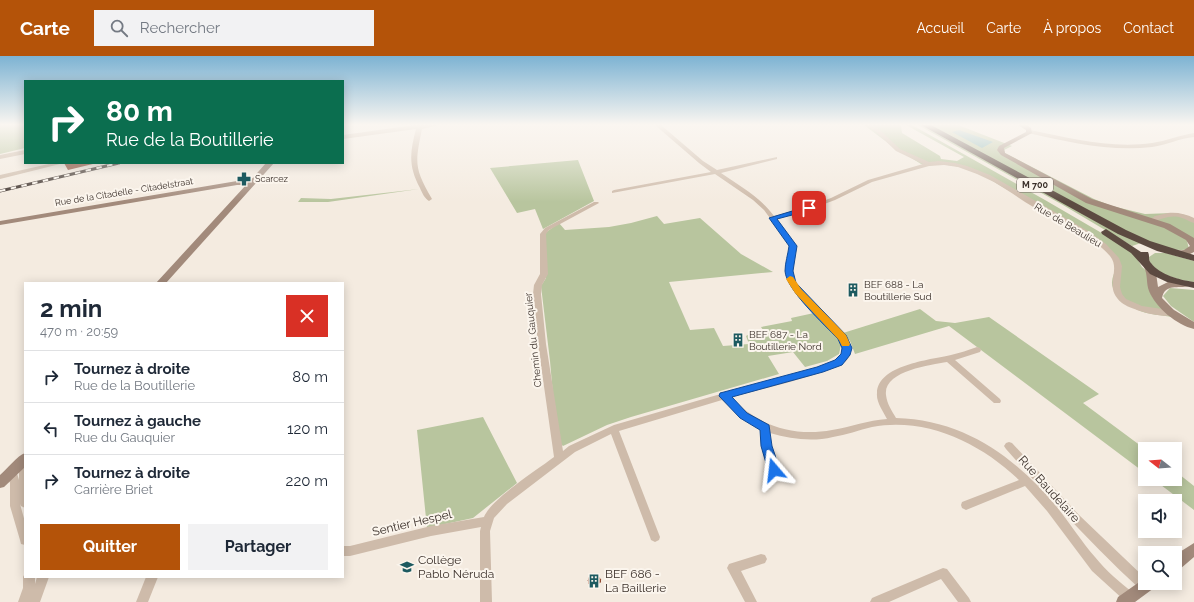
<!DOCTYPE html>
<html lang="fr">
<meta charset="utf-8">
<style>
:root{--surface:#fff;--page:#f2f2f3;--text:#1f2937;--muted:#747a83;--line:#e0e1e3;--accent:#b45309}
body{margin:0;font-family:Raleway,sans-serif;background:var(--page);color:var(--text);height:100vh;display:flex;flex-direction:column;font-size:15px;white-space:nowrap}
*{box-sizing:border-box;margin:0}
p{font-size:13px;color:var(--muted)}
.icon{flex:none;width:22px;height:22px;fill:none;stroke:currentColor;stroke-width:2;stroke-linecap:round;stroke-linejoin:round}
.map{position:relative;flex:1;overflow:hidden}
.side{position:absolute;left:24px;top:226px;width:320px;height:296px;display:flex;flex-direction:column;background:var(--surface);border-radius:0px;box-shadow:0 2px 10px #0003}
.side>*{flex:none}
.hud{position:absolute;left:24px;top:24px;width:320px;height:84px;border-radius:0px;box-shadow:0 2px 10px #0003;background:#0b6e4f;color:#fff;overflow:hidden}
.needle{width:26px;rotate:287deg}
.fabs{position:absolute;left:1138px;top:386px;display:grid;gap:8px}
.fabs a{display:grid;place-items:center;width:44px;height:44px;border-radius:0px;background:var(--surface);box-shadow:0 2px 10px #0003;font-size:20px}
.pin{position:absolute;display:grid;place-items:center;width:34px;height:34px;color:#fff;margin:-17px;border-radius:8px;box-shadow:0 2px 6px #0006}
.me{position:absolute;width:44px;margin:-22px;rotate:343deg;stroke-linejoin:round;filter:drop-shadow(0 0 3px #0008)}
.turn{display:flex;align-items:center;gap:14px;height:84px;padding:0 16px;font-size:18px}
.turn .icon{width:52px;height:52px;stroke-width:2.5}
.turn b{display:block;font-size:28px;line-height:34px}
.round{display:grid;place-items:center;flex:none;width:42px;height:42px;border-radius:0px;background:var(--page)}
.summary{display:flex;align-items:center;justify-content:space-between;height:68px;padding:0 16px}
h1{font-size:24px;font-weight:700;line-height:30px}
.action{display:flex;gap:8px;margin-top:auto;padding:8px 16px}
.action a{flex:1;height:46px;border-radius:0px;background:var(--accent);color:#fff;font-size:16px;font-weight:700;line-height:46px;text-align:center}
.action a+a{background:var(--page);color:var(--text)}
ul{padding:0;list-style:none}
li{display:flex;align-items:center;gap:12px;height:52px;padding:0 16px;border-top:1px solid var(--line)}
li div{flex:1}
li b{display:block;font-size:15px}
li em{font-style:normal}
header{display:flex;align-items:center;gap:24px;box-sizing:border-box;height:56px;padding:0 20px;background:var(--accent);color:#fff}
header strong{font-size:19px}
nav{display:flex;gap:22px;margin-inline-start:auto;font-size:14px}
.search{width:280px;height:36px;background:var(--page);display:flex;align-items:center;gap:10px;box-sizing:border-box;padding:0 14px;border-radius:0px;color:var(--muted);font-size:15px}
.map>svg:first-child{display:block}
</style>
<header>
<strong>Carte</strong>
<div class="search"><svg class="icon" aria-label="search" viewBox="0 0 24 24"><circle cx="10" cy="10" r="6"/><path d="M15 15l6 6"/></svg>Rechercher</div>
<nav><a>Accueil</a><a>Carte</a><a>À propos</a><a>Contact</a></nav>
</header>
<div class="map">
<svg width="1194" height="546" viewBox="0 0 1194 546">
<rect width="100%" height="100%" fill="#f4ebe0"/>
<path fill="#b8c59e" d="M0 69H25V92L0 98Z
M864 69H901L902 77 940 100 941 103 957 105 964 101 906 69H912L1045 144 1124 190 1135 199 1142 211 1149 217C1145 240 1158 249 1175 262 1163 258 1148 260 1136 253 1128 248 1111 237 1112 226 1112 220 1117 214 1115 208 1112 196 1098 188 1089 182L984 120 961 111 941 108 927 110 921 108 892 90Z
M918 69H921L1108 171 1141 187 1132 190 1063 149Z
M929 69H958L1012 90 1004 94 1005 97 1094 143 1112 150 1145 158 1173 157 1185 159 1194 163V184L1187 185 1189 193C1176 197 1157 189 1144 185Z
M578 104 594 145 543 173 535 153 517 157 490 112Z
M419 133 328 146H298L301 142 331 143Z
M657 160 664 168 700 162 741 198 773 216 669 226 690 274 714 272 723 290 749 288 746 280 753 276 763 274 761 271 792 265 791 262 814 257 837 280 841 289 839 298 827 305 805 311 793 296 768 300 779 318 631 361 607 369 563 390 557 384 550 305 541 230 546 222 545 177 559 167 565 174 609 171 631 167Z
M1155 197H1166L1194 205V226C1182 225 1149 217 1149 201Z
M1170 232 1194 234V266L1171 250 1163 240Z
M920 253 936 265 955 267 989 261 1099 338 1083 347 1145 393V417L949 270 855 298 850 285 843 277Z
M483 361 517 427 473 462 427 472 417 374Z
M1175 415 1194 430V454L1153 423H1175Z"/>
<path fill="#7db1b3" d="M959 74 993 86 982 92 952 76Z"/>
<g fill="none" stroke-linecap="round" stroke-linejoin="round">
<path fill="#cebbaa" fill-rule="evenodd" d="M415 69H440L422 73C415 107 414 112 432 143L429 145C425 143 422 137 420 132 408 110 410 96 416 73L343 83V79Z
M655 69H661L703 105 717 114 777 101V103L721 117C740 130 760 141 774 160L807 151 831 142 868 124 923 108 896 95 876 76 866 69H872L880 74 900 93 929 106 939 105 955 107 967 110 990 119 1088 175 1106 188 1119 202 1122 210 1120 231 1122 238 1126 243 1142 250 1176 255 1177 257C1169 265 1131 254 1122 247 1102 231 1122 215 1110 200 1090 177 1060 166 1035 152 1021 144 1008 134 994 126L977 118 958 111 944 109 929 110 872 126 835 144 811 153 777 163 795 188 796 194 793 215 795 224 804 236 845 280 851 292C850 295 850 301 847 304 837 316 751 336 731 341 758 370 794 381 832 374 851 371 868 364 887 363 883 355 876 346 877 337 878 309 929 304 951 299 960 297 968 294 977 291L980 292 981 294 980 296 955 304 1000 343 1001 345 1000 347H994L947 306C930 309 883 315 886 339 887 348 892 355 896 362 964 364 1014 400 1056 450 1070 467 1081 485 1095 501 1106 515 1120 526 1133 537L1135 541 1133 545H1125L1092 515 1047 455 1025 430 966 454 962 452 961 449 962 446 1019 424C980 387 927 361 872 371 859 374 846 379 833 381 812 386 791 383 770 377L771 390 779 414 778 417 774 418 770 417 761 390 760 373 743 363 722 344 619 375 660 481 659 484 655 486 651 484 650 481 611 378 575 396 507 448 494 462 490 475 492 546H480V475L481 471 431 480 350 500H343V490H350L431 470 484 461C491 443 537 414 554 401L538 288 533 238 534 229 540 218V178L545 172 594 146H598L599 147 549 174 546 178 548 218 542 229 541 238 546 288 563 395 569 390 614 369 724 337 817 312 832 306 840 300 843 292 839 283C826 270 786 233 786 216 785 206 790 198 789 188L764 154 753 144 715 118 612 137V135L614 134 711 116 699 107Z
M1030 74C1070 82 1111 93 1152 87 1166 85 1180 79 1194 77V81C1180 82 1167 89 1152 91 1111 96 1068 86 1028 77V75Z
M25 94V98L0 103V99Z
M53 107H64L0 123V119Z
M1168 157C1177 156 1186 158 1194 162V167C1190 166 1186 163 1182 162 1171 158 1162 163 1152 166L1149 164 1155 160Z
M1009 386 1012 387 1079 459 1145 522V527H1149L1151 530 1149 534 1145 536 1141 534C1093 490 1049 442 1006 393L1004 390 1006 387Z
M20 405 23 406 25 409V452L21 450 20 448 25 466V489L21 488 20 484 10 450V427L7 417 8 414 12 413 16 414 19 424V417L15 409 17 406Z
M761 498 765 499 767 503 765 507 741 515 757 546H745L727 512 729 508Z
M943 512 947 513 969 542 971 546H958L941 523 889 546H870L872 542Z
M25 517V521H35V528L37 521H49L40 546H18L23 532V521Z
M146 521H158L148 546H136Z"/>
<path fill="#a28a7b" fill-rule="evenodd" d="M1018 69H1027L1031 72 1032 77 1004 92 1005 97 1092 143 1170 168 1194 182V196L1186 200 1177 199 1176 197 1177 195 1184 194 1190 190 1186 184 1164 172 1086 147 1001 99 997 94 999 90 1026 76V74Z
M266 107H274L166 227H156L246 129H237L0 169V165L237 125H250Z
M1148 208 1151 209 1156 217 1158 231 1168 226H1189L1191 228 1189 230C1178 233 1165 227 1162 242L1174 254 1194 266V273C1177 269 1156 252 1149 235 1146 227 1148 219 1144 211Z
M25 397V411L4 431 0 432V419C7 413 17 400 25 397Z
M1194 487V501L1180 513 1175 515V499Z
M1145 522V527H1156L1154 532 1135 546H1116L1118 541Z"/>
<path fill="#5c4a41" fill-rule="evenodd" d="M921 69H931L1126 174 1150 185 1194 199V205L1157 195 1118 178Z
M1106 173 1141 196H1148C1150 200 1148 204 1151 207 1160 219 1180 224 1194 226V232L1167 226 1150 218 1131 197 1102 178 1101 176Z"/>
<g stroke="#3b302a" stroke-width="3">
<path id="rail" d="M0 135 119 107"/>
</g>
<use href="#rail" stroke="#fbf5ed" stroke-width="2" stroke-dasharray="5.5" stroke-linecap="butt"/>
</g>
<path fill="#af593c" d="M601 524V526L597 529 588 528V525Z"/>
<path fill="#8f4931" d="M64 107H97L68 114Z
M601 524V526L597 529V526Z"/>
<path fill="#cc6846" stroke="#8f4931" d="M590 519H597L601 524 597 526 588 525Z"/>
<linearGradient id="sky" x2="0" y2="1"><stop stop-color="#7db3d3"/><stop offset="0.47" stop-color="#faf6f1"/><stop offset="1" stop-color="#faf6f1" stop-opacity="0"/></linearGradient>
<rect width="1194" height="146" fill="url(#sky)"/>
<path fill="#1a73e8" stroke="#114b97" d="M809 150 812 152 811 154 777 163 797 190 793 215 796 227 846 279 852 292 850 299 842 309 823 316 732 341 747 357 769 369 772 390 780 414 778 418 774 419 770 418 768 414 761 390 760 374 740 362 719 340 720 337 724 336 817 311 835 304 841 298 842 292 838 283C825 269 786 234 785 215 785 207 788 198 789 190L769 162Z"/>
<path fill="#f59e0b" d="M790 220 793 221 801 233 846 279 850 288 849 290H842L839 284 795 237 786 223Z"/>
<defs>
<g id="pharmacy-bare" transform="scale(1.08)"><path d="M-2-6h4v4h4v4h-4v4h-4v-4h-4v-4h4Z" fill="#1d5a60" stroke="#fbf5ed" stroke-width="2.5" paint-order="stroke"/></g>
<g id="building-bare" transform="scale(1.08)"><path d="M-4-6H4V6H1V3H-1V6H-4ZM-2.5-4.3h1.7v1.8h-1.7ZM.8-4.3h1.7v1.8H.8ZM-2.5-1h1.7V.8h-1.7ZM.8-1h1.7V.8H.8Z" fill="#1d5a60" stroke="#fbf5ed" stroke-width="2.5" paint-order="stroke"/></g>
<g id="school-bare" transform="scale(1.08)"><path d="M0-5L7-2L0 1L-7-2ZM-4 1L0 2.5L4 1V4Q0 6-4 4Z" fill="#1d5a60" stroke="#fbf5ed" stroke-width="2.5" paint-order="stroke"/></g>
</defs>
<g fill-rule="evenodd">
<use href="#pharmacy-bare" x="244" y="123"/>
<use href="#building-bare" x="853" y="234"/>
<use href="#building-bare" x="738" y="284"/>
<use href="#school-bare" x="407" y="511"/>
<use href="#building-bare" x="594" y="525"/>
</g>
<g text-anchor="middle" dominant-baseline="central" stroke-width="4" stroke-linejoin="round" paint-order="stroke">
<g font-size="9" fill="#3b302a" stroke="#fbf5ed" text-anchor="start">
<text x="255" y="123">Scarcez</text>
</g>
<rect fill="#fbf5ed" stroke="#756b64" stroke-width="1" x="1017" y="122" width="36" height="14" rx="3"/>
<g font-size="9" font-weight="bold" fill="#3b302a">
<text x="1035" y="129">M 700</text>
</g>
<g font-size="9" fill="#3b302a" stroke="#fbf5ed">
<text transform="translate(124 136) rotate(-9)">Rue de la Citadelle - Citadelstraat</text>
</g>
<g font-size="10" fill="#3b302a" stroke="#fbf5ed">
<text transform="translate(1068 169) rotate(31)">Rue de Beaulieu</text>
<text transform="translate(533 284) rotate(-96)">Chemin du Gauquier</text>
</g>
<g font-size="10" fill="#3b302a" stroke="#fbf5ed" text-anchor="start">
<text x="864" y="228">BEF 688 - La<tspan x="864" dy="12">Boutillerie Sud</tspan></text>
<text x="749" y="278">BEF 687 - La<tspan x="749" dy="12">Boutillerie Nord</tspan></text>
</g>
<g font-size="12" fill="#3b302a" stroke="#fbf5ed">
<text transform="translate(1049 433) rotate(48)">Rue Baudelaire</text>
<text transform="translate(412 467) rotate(-13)">Sentier Hespel</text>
</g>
<g font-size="12" fill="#3b302a" stroke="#fbf5ed" text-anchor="start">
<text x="418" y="504">Collège<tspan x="418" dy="14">Pablo Néruda</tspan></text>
<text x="605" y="518">BEF 686 -<tspan x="605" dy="14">La Baillerie</tspan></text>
</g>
</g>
</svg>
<div class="fabs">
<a><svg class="needle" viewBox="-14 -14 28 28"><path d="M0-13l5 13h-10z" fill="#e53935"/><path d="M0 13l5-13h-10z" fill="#747a83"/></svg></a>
<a><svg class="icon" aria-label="sound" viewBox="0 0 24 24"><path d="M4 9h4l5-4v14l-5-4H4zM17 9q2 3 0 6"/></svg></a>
<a><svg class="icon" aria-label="search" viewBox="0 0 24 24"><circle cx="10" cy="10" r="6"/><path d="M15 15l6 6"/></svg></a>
</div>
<div class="pin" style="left:809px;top:152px;background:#d93025"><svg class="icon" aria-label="arrive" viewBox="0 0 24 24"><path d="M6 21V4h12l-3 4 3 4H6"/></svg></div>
<svg class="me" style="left:774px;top:414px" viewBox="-20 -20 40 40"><path d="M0-17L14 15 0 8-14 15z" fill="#1a73e8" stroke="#fff" stroke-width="4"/></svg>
<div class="hud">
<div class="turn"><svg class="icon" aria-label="right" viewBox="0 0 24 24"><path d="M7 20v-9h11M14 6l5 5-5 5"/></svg><div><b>80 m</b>Rue de la Boutillerie</div></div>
</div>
<section class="side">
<div class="summary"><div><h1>2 min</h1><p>470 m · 20:59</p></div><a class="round" style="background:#d93025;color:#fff"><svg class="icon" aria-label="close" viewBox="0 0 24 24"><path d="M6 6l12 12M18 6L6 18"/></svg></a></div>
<ul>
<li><svg class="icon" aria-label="right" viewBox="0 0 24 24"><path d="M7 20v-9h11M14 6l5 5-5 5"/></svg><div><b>Tournez à droite</b><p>Rue de la Boutillerie</p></div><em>80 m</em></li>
<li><svg class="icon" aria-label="left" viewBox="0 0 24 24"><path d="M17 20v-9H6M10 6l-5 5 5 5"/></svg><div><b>Tournez à gauche</b><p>Rue du Gauquier</p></div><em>120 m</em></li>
<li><svg class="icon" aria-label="right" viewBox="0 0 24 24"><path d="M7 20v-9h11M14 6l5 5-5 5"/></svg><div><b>Tournez à droite</b><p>Carrière Briet</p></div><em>220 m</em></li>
</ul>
<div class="action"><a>Quitter</a><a>Partager</a></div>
</section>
</div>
